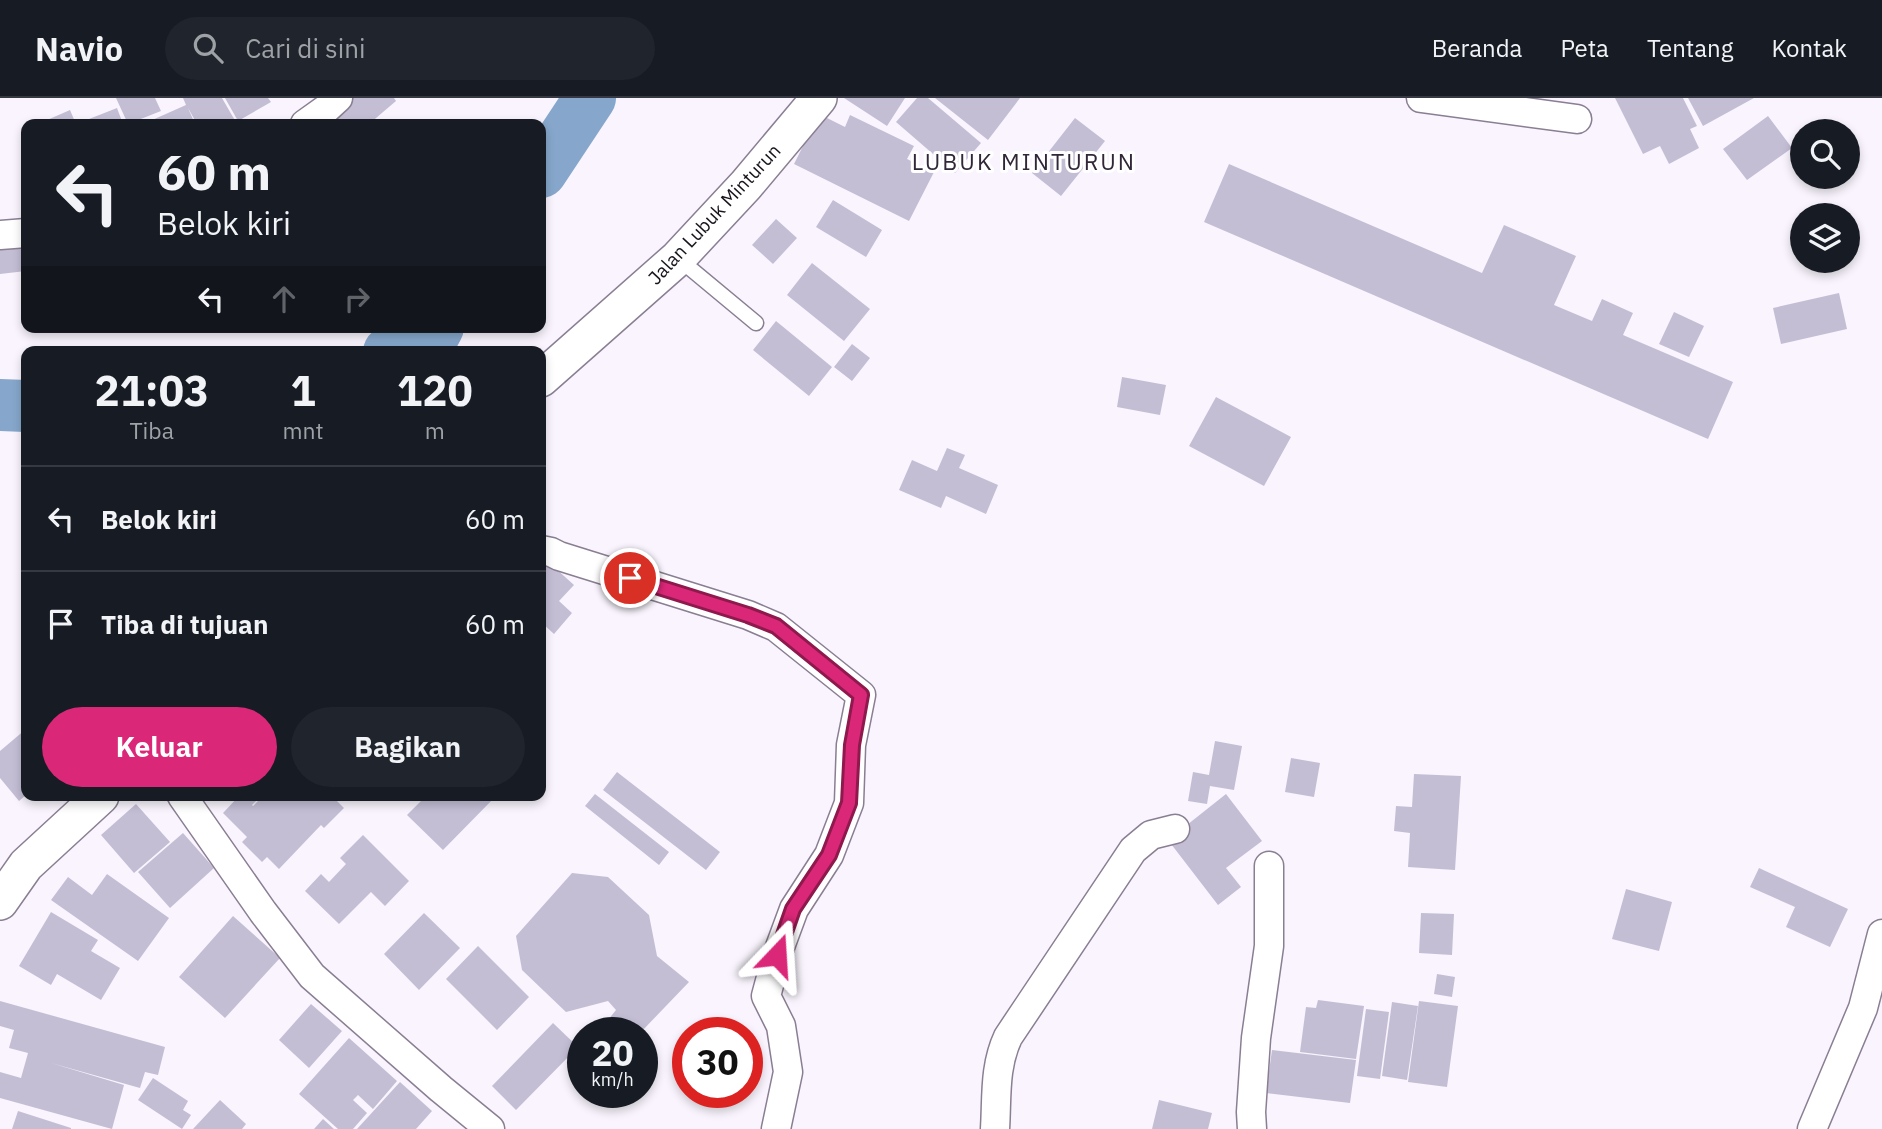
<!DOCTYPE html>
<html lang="id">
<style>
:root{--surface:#171b24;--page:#20242c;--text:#f1f3f6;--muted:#9ea1a6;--line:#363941;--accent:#db2777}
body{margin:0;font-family:"IBM Plex Sans",sans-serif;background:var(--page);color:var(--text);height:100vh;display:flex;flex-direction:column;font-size:26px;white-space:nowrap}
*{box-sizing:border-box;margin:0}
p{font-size:23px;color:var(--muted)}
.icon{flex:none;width:38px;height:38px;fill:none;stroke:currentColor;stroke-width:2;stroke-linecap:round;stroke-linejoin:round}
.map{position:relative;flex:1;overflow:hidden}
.side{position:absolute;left:21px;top:248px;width:525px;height:455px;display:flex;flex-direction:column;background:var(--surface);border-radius:14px;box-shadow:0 4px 10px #0003}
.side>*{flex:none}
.banner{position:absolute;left:21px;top:21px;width:525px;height:214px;border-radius:14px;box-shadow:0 4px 10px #0003;background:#171b24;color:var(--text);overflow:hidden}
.controls{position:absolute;left:1790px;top:21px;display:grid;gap:14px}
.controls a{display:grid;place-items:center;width:70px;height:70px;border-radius:50%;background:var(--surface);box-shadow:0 4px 10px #0003;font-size:35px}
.speed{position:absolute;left:567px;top:919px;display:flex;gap:14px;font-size:35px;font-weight:700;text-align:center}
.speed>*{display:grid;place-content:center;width:91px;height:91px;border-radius:50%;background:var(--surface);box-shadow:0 4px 10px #0003;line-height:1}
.speed small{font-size:18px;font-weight:400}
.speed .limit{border:10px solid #d22;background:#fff;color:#111}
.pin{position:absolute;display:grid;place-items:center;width:60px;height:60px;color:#fff;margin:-30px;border:4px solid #fff;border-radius:50%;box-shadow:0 2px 7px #0007}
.me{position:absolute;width:77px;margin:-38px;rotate:20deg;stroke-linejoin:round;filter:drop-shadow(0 0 5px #0008)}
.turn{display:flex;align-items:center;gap:24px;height:147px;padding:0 21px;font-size:32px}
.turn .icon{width:91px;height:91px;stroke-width:2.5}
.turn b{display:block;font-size:49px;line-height:60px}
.lanes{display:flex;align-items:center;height:66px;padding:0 21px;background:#0003;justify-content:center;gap:35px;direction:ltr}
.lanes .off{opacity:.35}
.eta{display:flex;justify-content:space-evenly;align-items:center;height:119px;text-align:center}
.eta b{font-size:42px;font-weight:700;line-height:49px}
.cta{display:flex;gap:14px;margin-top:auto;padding:14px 21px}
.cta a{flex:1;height:80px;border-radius:42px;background:var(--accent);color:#fff;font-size:28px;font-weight:700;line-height:80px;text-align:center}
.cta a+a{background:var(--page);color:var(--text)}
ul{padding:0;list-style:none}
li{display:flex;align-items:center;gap:21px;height:105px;padding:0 21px;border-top:2px solid var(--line)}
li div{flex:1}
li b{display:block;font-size:26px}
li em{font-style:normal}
header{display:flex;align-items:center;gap:42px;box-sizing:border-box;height:98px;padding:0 35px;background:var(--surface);border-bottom:2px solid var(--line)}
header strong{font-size:33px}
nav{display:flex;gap:38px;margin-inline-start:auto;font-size:24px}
.search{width:490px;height:63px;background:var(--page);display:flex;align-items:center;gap:18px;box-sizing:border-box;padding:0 24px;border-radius:38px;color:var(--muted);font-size:26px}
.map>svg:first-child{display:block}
</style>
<header>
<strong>Navio</strong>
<div class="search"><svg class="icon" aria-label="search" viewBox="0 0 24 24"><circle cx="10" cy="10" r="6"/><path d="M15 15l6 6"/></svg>Cari di sini</div>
<nav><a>Beranda</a><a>Peta</a><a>Tentang</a><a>Kontak</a></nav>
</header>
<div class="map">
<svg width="1882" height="1031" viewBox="0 0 1882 1031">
<rect width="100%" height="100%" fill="#f9f4fd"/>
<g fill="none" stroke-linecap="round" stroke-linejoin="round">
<path stroke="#86a7cb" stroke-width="52" d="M541 74 590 0
M389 254 432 240 438 229
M0 307 26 308"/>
</g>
<path fill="#c4bed5" d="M116 0H155L161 13 128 26Z
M183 0H222L237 26H197L188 10 195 26H151L150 23 186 7Z
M225 0H268L271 4 238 23Z
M350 0H394L396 3 369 26H319Z
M844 0H905L887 28Z
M917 0H928L981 45 955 75 896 24Z
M935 0H1020L988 42Z
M1615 0H1683L1697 28 1690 31 1699 50 1669 66 1660 48 1643 56Z
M1688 0H1754L1703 28Z
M117 10 123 26H85L84 23Z
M70 12 76 26H38Z
M819 16 845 29 850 17 914 48 907 61 934 74 909 123 794 66Z
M1768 18 1792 50 1747 82 1723 51Z
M1075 20 1105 43 1061 98 1032 75Z
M1229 66 1482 175 1504 127 1576 158 1554 207 1592 223 1602 201 1633 215 1623 237 1733 284 1708 341 1204 124Z
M833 102 882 132 866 159 816 129Z
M776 121 797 140 773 166 752 147Z
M26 143V173L0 176V147Z
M812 165 870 211 844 243 787 197Z
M1839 195 1847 231 1781 246 1773 210Z
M1674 214 1704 228 1689 259 1659 246Z
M776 223 832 269 809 298 753 252Z
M852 246 870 260 852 283 834 269Z
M1122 279 1166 287 1160 317 1117 309Z
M1216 299 1291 339 1264 388 1189 348Z
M947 350 965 357 959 370 998 387 986 416 946 398 941 410 899 392 912 362 937 373Z
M544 460 574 487 559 503 572 515 554 536 541 524V463Z
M26 631V697L19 703 0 680V653Z
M1215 643 1242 648 1234 692 1210 688 1207 706 1188 703 1193 674 1209 677Z
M1291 660 1320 665 1314 699 1285 694Z
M617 674 720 754 706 772 603 692Z
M1414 676 1461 678 1455 772 1408 769 1410 735 1394 733 1396 708 1412 709Z
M595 696 669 754 659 767 585 708Z
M1226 696 1262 743 1226 770 1241 789 1218 807 1168 742Z
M239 698H261L252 707 253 708 263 698H332L344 710 324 730 321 727 279 771 267 759 262 764 242 744 247 739 223 715Z
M426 698H496L443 752 407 717Z
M136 706 170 744 134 775 101 737Z
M183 735 214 770 170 810 138 774Z
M363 737 409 783 385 808 371 794 339 826 305 793 321 776 329 784 346 766 340 760Z
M1759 770 1848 811 1830 849 1786 829 1795 809 1750 789Z
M572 775 608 779 649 817 657 858 689 884 641 934H621L608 922 616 912 608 903 566 914 522 872 516 838Z
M107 776 169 820 138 863 51 802 68 779 92 797Z
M1626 791 1672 804 1659 853 1612 841Z
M51 814 98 842 91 853 120 870 101 902 57 876 51 887 19 868Z
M424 815 460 850 419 892 384 856Z
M1421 815 1454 816 1452 857 1419 855Z
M233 818 280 860 225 920 179 879Z
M478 848 529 899 497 932 446 881Z
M1437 876 1455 879 1452 899 1434 896Z
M1318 902 1364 908 1356 961 1300 954 1306 909 1316 910Z
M0 903 165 949 158 977 145 974 140 990 51 965 124 987 112 1031 0 1000V974L21 980 28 955 9 950 14 932 0 928Z
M1419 903 1458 908 1447 989 1408 984Z
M1392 904 1418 908 1407 982 1382 978Z
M311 906 342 933 309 970 279 942Z
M1366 911 1389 914 1380 981 1357 978Z
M553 925 578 949 516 1012 492 988Z
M349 940 397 983 373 1011 358 997 353 1002 367 1015 353 1031H338L299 996Z
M1272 952 1356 962 1350 1005 1266 995Z
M153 980 188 1003 183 1012 191 1017 182 1031 138 1002Z
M400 984 432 1013 416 1031H357Z
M220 1002 246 1026 242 1031H193Z
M1159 1002 1212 1015 1208 1031H1152Z
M18 1013 71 1030V1031H12Z
M323 1021 334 1031H314Z"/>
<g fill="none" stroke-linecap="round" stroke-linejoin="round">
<g stroke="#8a7e92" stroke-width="17">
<path id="service" d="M679 161 756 225"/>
</g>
<g stroke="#8a7e92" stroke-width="31">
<path id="minor" d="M1421 0 1577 21
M305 26 326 11 338 0
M0 137 26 135
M541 452 551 454 559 458 748 517 776 529 861 597 851 647 849 705 829 757 794 811 777 857 766 898 781 928 788 974 776 1031
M182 698 263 814 312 878 441 991 490 1031
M995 1031C997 999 994 969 1008 939L1133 752 1151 737 1175 731
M1252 1031 1251 1014 1256 940 1269 848V768
M1812 1031 1863 910 1882 836"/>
</g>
<g stroke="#8a7e92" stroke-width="38">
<path id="tertiary" d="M541 281 678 160 746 87 819 0
M0 804 26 767 101 698"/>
</g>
<use href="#service" stroke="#fff" stroke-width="14"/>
<use href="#minor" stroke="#fff" stroke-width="28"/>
<use href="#tertiary" stroke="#fff" stroke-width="35"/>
</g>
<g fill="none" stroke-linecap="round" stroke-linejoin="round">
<g stroke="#8e194d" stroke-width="18">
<path id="route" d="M630 480 748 517 776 528 861 597 852 647 849 705 829 757 793 811 777 857"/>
</g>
<use href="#route" stroke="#db2777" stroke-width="12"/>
</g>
<g text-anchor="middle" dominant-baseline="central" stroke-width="6" stroke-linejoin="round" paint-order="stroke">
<g font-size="19" fill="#19141c" stroke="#fff">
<text transform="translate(714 116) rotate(-47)">Jalan Lubuk Minturun</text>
</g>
<g font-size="23" letter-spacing="2" fill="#312738" stroke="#fff">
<text x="1024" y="63">LUBUK MINTURUN</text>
</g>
</g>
</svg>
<div class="controls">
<a><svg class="icon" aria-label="search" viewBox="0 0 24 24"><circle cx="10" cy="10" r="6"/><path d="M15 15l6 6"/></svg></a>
<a><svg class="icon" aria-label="layers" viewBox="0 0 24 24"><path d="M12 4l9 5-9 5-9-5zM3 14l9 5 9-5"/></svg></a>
</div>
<div class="speed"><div>20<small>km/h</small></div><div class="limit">30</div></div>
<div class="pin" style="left:630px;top:480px;background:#d93025"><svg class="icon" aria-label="arrive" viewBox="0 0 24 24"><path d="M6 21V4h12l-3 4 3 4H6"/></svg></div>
<svg class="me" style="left:777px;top:857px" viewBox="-20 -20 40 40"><path d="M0-17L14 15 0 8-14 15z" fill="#db2777" stroke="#fff" stroke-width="4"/></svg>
<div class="banner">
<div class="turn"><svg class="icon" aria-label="left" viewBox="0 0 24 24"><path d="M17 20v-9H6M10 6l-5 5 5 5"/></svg><div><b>60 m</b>Belok kiri</div></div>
<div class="lanes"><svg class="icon" aria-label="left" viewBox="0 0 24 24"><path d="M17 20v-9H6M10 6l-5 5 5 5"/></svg><svg class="icon off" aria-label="ahead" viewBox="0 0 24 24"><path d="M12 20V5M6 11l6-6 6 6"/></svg><svg class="icon off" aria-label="right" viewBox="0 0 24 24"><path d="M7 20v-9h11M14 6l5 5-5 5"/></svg></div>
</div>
<section class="side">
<div class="eta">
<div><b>21:03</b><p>Tiba</p></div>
<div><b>1</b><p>mnt</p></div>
<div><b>120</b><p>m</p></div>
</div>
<ul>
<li><svg class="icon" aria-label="left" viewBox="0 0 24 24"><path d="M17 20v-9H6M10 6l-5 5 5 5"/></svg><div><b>Belok kiri</b></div><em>60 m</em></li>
<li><svg class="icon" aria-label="arrive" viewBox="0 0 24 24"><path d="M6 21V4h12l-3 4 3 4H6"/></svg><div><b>Tiba di tujuan</b></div><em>60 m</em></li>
</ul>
<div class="cta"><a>Keluar</a><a>Bagikan</a></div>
</section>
</div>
